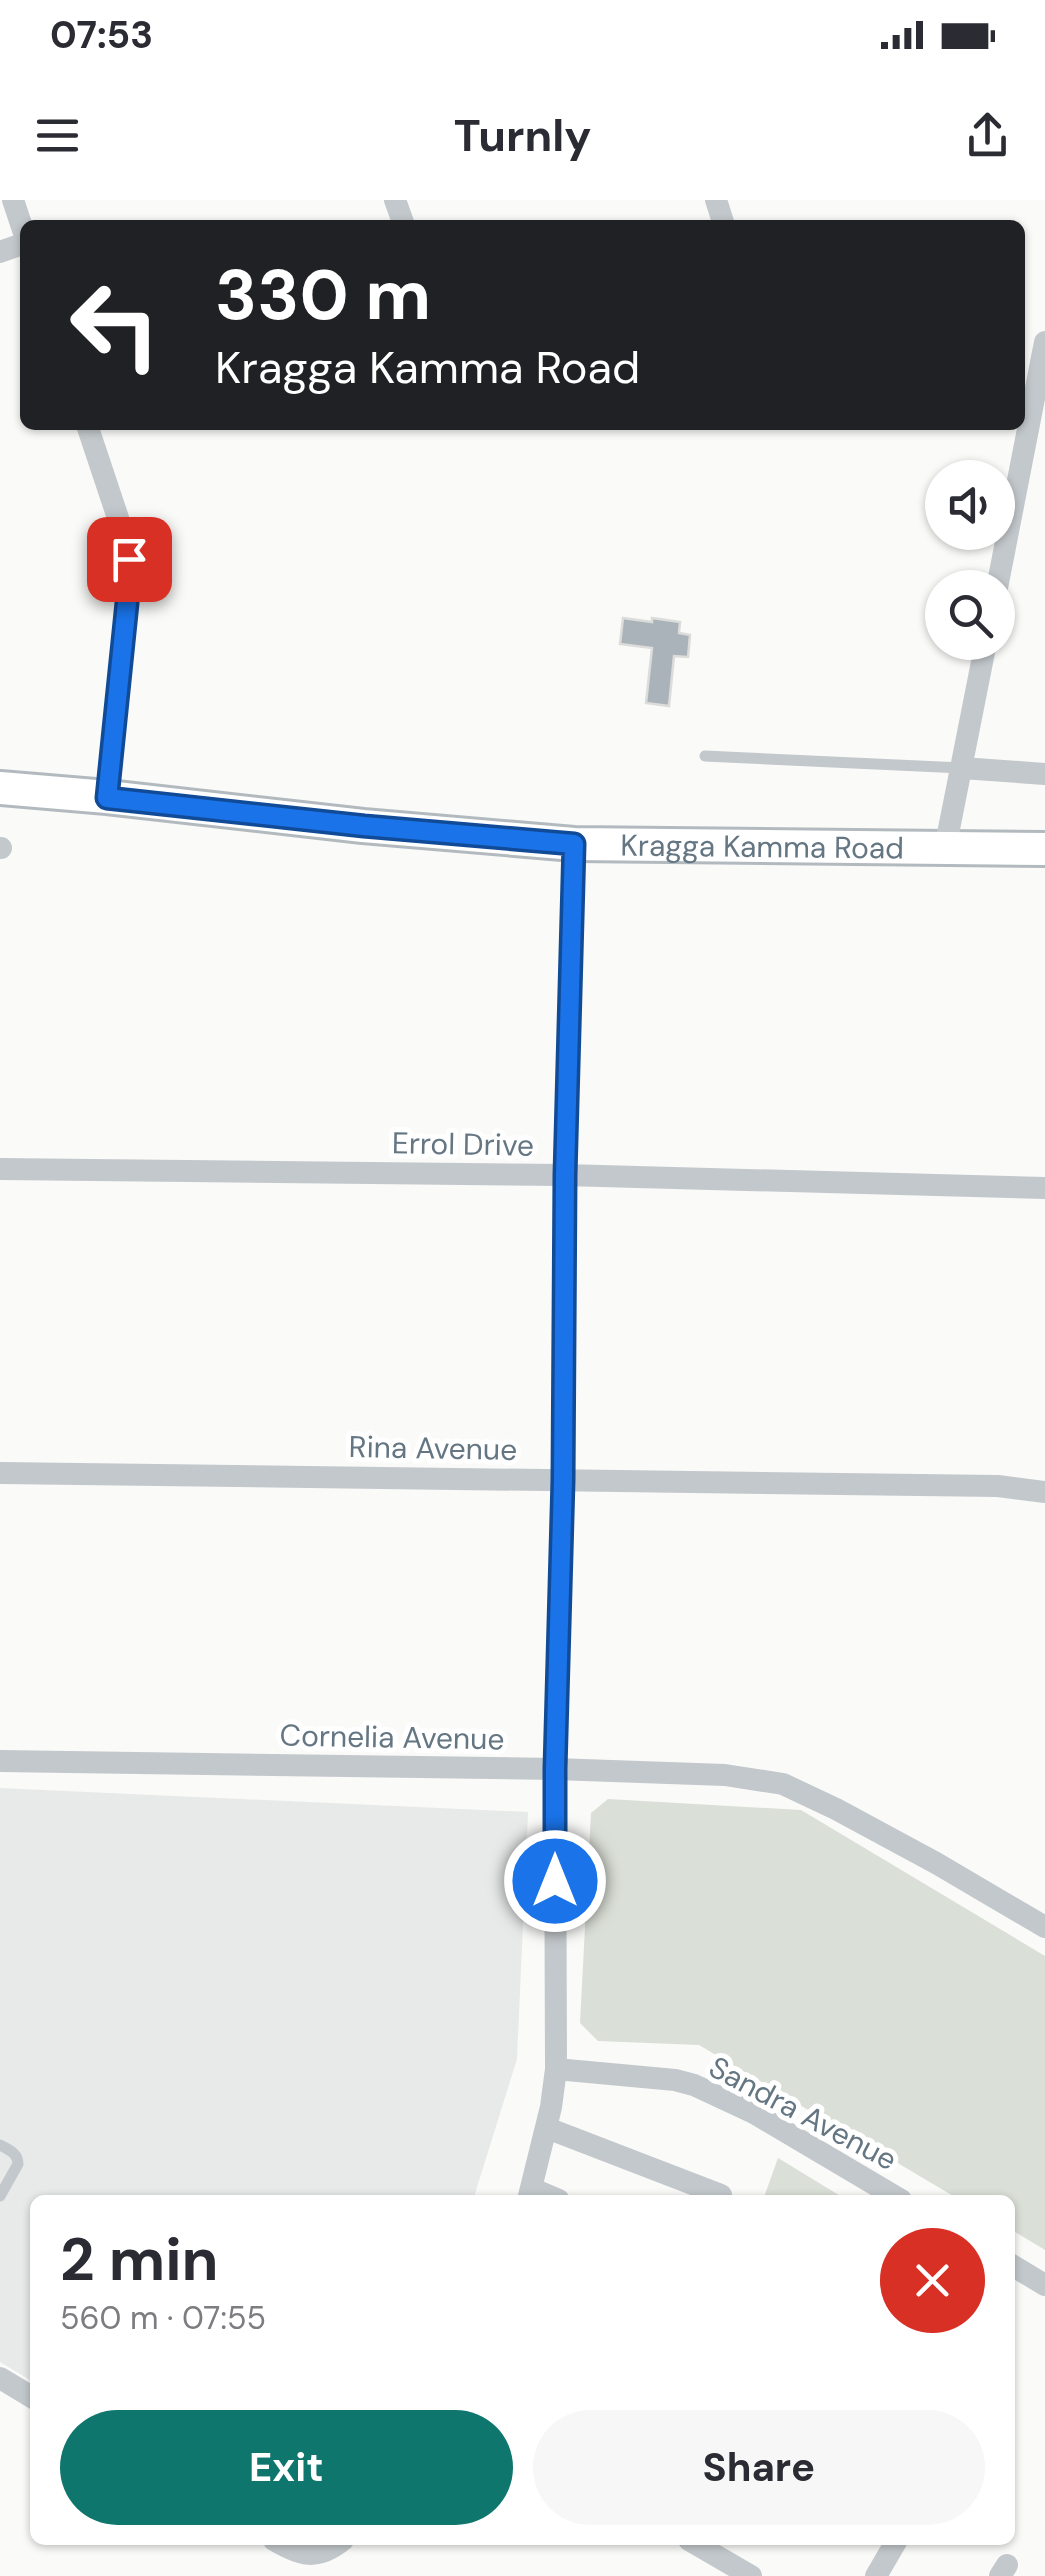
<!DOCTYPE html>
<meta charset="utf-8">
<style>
:root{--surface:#fff;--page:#f7f7f7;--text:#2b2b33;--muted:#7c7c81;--accent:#0f766e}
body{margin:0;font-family:"DM Sans",sans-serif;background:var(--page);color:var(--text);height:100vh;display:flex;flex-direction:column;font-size:38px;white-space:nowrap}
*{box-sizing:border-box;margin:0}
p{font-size:32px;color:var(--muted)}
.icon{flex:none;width:55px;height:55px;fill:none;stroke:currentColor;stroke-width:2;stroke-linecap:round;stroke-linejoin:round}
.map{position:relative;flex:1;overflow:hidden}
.side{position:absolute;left:30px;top:1995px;width:985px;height:350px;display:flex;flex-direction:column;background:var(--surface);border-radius:15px;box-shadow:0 2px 8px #0004}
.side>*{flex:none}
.hud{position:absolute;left:20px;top:20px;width:1005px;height:210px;border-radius:15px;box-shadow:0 2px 8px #0004;background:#202124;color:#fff;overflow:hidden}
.fabs{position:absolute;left:925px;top:260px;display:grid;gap:20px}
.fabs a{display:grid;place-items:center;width:90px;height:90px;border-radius:50%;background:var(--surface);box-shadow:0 2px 8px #0004;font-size:50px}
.pin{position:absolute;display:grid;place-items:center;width:85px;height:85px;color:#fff;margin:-42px;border-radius:20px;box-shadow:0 5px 15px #0006}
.me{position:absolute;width:110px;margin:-55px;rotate:0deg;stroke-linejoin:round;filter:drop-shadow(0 0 8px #0008)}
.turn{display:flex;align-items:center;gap:35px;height:210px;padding:0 30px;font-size:45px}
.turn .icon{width:130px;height:130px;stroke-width:2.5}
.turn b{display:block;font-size:70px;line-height:85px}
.round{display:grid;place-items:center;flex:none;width:105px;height:105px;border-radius:52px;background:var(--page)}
.headline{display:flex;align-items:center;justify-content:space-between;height:170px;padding:0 30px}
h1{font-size:60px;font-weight:700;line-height:75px}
.cta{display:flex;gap:20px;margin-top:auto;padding:20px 30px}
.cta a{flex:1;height:115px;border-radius:60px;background:var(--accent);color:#fff;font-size:40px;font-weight:700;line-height:115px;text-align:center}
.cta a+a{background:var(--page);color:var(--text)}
.status{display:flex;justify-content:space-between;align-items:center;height:70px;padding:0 50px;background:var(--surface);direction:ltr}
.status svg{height:28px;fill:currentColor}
header{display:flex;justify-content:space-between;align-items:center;height:130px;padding:0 30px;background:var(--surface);font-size:45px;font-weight:700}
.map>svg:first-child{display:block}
</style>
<div class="status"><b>07:53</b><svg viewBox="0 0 49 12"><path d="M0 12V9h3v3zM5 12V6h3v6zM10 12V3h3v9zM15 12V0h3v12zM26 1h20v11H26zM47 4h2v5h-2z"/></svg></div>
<header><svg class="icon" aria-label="menu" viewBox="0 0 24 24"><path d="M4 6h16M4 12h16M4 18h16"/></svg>Turnly<svg class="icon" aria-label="share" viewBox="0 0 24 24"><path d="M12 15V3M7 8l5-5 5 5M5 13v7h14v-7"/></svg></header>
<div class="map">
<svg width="1045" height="2376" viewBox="0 0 1045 2376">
<rect width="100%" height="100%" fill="#fafaf8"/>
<path fill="#e8e9e9" d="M0 1588 528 1612 517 1859 473 2000H35V2183L0 2162Z"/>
<path fill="#dadfd7" d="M608 1599 801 1610 1045 1756V2050L1010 2029V2000H960L699 1845 598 1841 580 1823 591 1613Z
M778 1958 847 2000H763Z"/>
<path fill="#aab3b9" stroke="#dcdcda" stroke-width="2.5" d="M623 418 652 422V418L680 422 679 433 690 435 688 457 674 456 669 506 646 503 652 448 620 444Z"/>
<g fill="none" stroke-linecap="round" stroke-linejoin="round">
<g stroke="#b3babf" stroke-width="38">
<g id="secondary">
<path id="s1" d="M0 588 107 597 363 626 574 644 1045 649"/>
</g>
</g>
<path stroke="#c3c8cc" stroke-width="11" d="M705 556 962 568
M0 1945C9 1950 18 1953 18 1964L0 1996"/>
<path stroke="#c3c8cc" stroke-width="22" d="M13 0 25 36
M395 0 404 25
M716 0 724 25
M0 52 25 43
M87 225 118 318 129 359 127 403 107 597
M997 388 1045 142
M962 568 1045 574
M0 648H1
M945 649 986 442
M0 969 565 975 1045 988
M0 1273 998 1286 1045 1292
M0 1561 555 1569 725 1575 783 1584 836 1609 936 1663 1045 1727
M556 1869 675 1880 694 1885 754 1913 901 2000
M547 1928 721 1995
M531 1988 559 2000
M528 2000 551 1907 556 1869 555 1569 563 1280 565 975 574 644
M1010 2064 1045 2085
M0 2178 35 2199
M274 2340C301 2356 317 2361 343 2340
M689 2340 751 2376
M876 2376 897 2340
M1000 2376 1007 2365"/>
<use href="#secondary" stroke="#fff" stroke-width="32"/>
</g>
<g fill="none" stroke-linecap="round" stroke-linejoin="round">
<g stroke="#114b97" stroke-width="25">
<path id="route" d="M129 359 127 403 107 598 364 626 574 644 565 975 563 1280 555 1569V1681"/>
</g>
<use href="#route" stroke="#1a73e8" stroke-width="18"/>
</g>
<g text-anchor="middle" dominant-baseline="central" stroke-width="10" stroke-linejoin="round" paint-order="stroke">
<g font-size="30" fill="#657683" stroke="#fff">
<text stroke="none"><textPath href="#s1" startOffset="765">Kragga Kamma Road</textPath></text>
<text transform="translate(463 944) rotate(1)">Errol Drive</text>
<text transform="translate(433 1248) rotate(1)">Rina Avenue</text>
<text transform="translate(392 1537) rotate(1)">Cornelia Avenue</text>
<text transform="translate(803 1913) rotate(28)">Sandra Avenue</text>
</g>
</g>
</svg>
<div class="fabs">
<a><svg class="icon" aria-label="sound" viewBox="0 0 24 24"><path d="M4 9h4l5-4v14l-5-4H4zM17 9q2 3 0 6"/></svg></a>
<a><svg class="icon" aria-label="search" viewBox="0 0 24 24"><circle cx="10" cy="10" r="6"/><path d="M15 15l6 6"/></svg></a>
</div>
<div class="pin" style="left:129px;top:359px;background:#d93025"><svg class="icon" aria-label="arrive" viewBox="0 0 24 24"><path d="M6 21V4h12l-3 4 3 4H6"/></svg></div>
<svg class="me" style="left:555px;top:1681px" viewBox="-20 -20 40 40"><circle r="17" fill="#1a73e8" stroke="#fff" stroke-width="3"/><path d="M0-11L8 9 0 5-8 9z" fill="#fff"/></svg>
<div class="hud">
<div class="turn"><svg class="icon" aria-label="left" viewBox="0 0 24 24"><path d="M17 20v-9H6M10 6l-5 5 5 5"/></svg><div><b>330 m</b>Kragga Kamma Road</div></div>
</div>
<section class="side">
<div class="headline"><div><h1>2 min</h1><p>560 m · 07:55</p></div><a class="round" style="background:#d93025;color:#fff"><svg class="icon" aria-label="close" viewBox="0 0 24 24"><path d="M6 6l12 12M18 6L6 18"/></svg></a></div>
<div class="cta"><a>Exit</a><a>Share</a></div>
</section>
</div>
